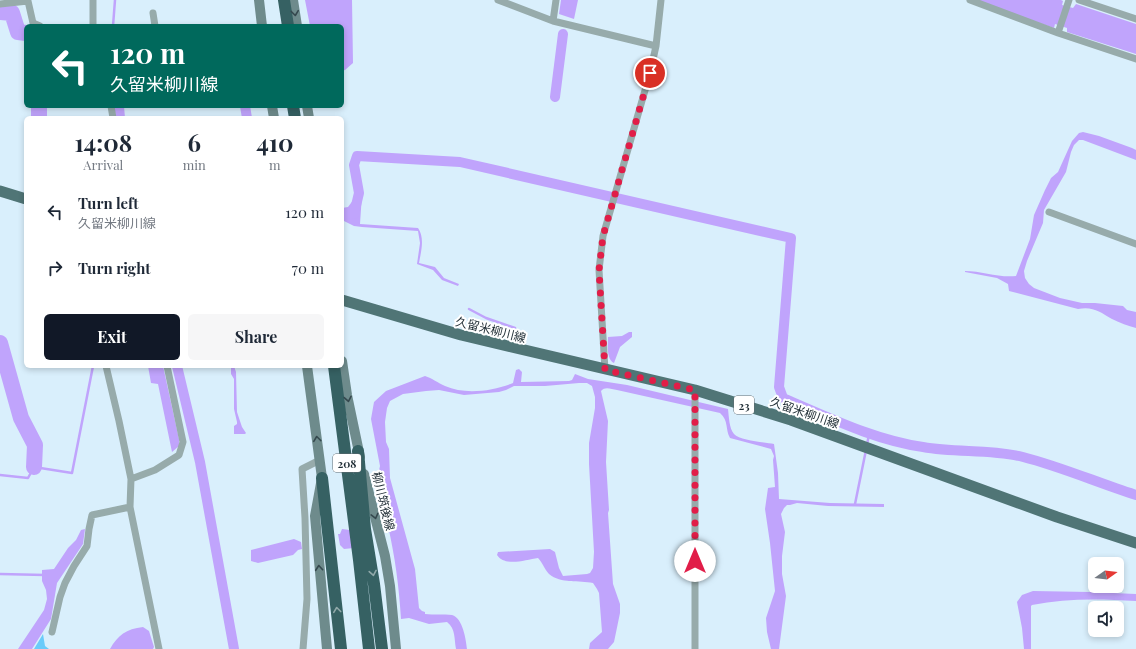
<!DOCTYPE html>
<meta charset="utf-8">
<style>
:root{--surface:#fff;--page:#f6f6f7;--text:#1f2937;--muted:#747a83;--accent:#111827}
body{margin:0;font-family:"Playfair Display","Noto Sans JP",serif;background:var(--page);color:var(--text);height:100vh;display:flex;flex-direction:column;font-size:15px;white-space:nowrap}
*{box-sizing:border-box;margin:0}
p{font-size:13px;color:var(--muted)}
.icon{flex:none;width:22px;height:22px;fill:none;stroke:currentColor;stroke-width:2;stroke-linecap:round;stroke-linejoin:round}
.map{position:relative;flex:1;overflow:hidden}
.drawer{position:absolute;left:24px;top:116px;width:320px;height:252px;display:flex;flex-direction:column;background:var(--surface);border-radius:6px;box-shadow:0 2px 6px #0003}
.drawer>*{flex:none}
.banner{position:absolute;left:24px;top:24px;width:320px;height:84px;border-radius:6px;box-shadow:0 2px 6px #0003;background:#00695c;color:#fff;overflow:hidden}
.needle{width:26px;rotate:76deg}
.fabs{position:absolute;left:1088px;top:557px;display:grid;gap:8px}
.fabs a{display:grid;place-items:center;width:36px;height:36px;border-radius:6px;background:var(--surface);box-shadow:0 2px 6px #0003;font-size:20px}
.pin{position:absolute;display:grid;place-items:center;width:34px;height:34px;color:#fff;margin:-17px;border:2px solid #fff;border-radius:50%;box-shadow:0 1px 4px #0007}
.me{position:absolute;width:44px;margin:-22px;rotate:0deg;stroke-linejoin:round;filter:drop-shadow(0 0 3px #0008)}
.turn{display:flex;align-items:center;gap:14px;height:84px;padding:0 20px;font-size:18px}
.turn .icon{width:52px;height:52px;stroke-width:2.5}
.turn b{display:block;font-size:28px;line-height:34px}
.eta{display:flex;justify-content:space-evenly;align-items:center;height:68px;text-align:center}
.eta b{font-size:24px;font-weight:700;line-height:28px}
.primary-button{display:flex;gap:8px;margin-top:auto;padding:8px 20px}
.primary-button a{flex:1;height:46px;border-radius:6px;background:var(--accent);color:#fff;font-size:16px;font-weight:700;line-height:46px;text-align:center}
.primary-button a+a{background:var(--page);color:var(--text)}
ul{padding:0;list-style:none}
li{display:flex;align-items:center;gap:12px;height:56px;padding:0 20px}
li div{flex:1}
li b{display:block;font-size:15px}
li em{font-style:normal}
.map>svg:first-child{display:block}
</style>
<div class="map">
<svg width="1136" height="649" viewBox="0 0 1136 649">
<rect width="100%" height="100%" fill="#d9effc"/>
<path fill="#6acbfa" d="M43 634 45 646 49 649H34Z"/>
<path fill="#c0a4fc" d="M305 0H352L353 63 345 70 342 71V26H310Z
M561 0H578L574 19 559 14Z
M972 0H1061L1063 1 1062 5 1073 8 1076 4 1136 24V54L1067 32V28L1055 24 1054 28Z
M114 106H124L125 118H116Z
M1083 132 1099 136 1132 148 1136 150V160L1083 140H1079L1074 145 1071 152 1066 172 1044 210 1043 223 1027 261 1024 271 1025 278 1029 284 1034 288 1060 298 1082 303H1095L1123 306 1127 310 1136 312V328C1128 326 1120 323 1112 319 1100 312 1093 306 1078 309L1009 291 1008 284 997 278 965 272V271C982 271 999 278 1016 276L1030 239 1034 215 1045 190 1051 178 1058 172 1072 141 1079 133Z
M355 194H362L360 224 418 228C425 238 421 252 419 263L435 267 444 278 459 284 458 286 442 280 433 270 417 264 420 243 418 231 362 227 354 226 342 220V208L348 207 354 199Z
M629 332H632V337L620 347 614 363C606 359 608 345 608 337L622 336Z
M148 366H163L179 439V446L172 452 158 384 151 383Z
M231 366H234L236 372 237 412 242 427 246 433 245 434H234V426L237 424V422L234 409V379L231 374Z
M519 369 522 372 521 382 569 381 572 380 575 374 588 379 627 385 728 409C729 417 729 428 734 434 740 441 765 442 774 444L778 473 779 499 830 503 884 504V507L828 506 797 503 790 505H787L784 508 781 514 785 532 782 556V574L786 596 779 649H771L767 632 766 618 775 591 770 543 765 509 768 488 775 487 773 460 774 456 771 449 730 438C725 429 729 421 720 413L617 390C611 389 605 386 601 391L608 421 606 462 609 510 608 513 613 584 620 604V613L614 642 608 649H589L590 643 602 632 599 593 597 589 593 583C579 580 561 584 549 574 544 569 543 563 538 558 525 560 505 567 497 555L498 552 550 549 555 552 559 568 563 576 587 574 590 573 593 568 594 552 589 464V443L595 408V397L592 386 587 383H579L545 386H514L506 390 499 392 464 395 439 390 426 391 403 394 390 401 387 408 385 422 386 442 389 449 390 478 415 569 419 608 422 611 425 612V614C434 615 444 614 452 615 463 618 466 640 467 649H456C454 639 456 629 447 622L429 624 409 618 401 619C399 586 395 557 388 526H389L387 514 377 479 380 466 371 419 374 402 386 391 425 376C432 378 438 383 445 386 465 395 493 391 513 383L516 370Z
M85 529 83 544 57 583 51 619 32 649H18L44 610 47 599 46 590 42 581V570L54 569 68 548 76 540 81 530Z
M342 529 350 530 354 548 344 549 340 545 338 534H340Z
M294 539 301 542 302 549 298 550 293 555 258 563 251 561V550Z
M1033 591 1090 592 1136 594V601C1101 599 1066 598 1032 605L1031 606V649H1024L1022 628 1017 602 1022 595Z
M143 627 149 631 154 647 153 649H110C118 635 126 629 143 627Z"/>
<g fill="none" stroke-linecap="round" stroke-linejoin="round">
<path stroke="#c0a4fc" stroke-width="2.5" d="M113 26 115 0
M469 309 486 318 515 328
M867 445 869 434
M0 475 28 478 34 467 72 473 93 366
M855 504 866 450
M0 574 45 575"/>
<path stroke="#c0a4fc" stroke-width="10" d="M555 97 563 34
M245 106 247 118
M342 213 354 214 359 193 354 165 357 156 460 162 791 238 779 387 783 398C828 417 874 440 923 447 956 453 991 449 1023 457 1062 467 1098 483 1136 495
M177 366 200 462 234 649"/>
<path stroke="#c0a4fc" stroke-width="16" d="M0 12 12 13 18 32 26 33
M39 118V106
M0 343 21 418 35 445 34 467"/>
<path stroke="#97abab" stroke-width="7" d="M93 0V26
M498 0 553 21 656 46
M970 0 1058 33 1136 59
M1079 0 1136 19
M0 4 28 1 33 23 40 26
M153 13 155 26
M553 21 556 0
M1058 33 1069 0
M111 106 113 118
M1049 212 1136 244
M106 366 119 421 131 479 130 507 159 649
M605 370 599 270 603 236 650 73 656 46 661 0
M131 479 155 470 179 455 183 442 167 366
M52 632 60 597 65 583 74 566 87 546 89 529 92 515 130 507
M303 649 307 599 305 518 302 469 320 460
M695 649V390"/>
<path stroke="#6e8b8c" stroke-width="10" d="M259 0 262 26
M293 0 297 26
M272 106 274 118
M307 106 309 118
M342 361 347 395 360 457
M307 366 322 478 315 516 327 649
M364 474 385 556 390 586 396 649"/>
<path stroke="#507576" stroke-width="11" d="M0 191 26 199
M342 300 461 335 695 390 791 420 1057 517 1136 543"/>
<path stroke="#366163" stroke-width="12" d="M284 0 288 26
M293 106 295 118
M334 366 359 560 369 649
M358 451 365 529 374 584 382 649
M322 478 341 649"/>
</g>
<defs><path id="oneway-chevron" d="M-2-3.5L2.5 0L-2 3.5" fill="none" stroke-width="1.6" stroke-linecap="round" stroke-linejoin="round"/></defs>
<g stroke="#35484e">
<use href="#oneway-chevron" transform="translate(295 13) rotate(83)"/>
<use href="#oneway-chevron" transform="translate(348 399) rotate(79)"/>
<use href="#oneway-chevron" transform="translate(317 439) rotate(-97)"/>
<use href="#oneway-chevron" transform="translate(375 516) rotate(76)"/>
<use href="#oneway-chevron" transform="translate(319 568) rotate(-95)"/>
</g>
<g stroke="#90a8a9">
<use href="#oneway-chevron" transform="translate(373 573) rotate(80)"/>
<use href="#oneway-chevron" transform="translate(337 610) rotate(-97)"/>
</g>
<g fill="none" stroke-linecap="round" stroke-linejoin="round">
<path stroke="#e11d48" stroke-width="7" stroke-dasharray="0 12.6" d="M650 73 603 236 599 270 605 370 695 390V561"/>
</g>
<g text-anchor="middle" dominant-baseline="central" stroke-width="4" stroke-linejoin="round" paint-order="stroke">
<g fill="#fff" stroke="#616b70" stroke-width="1">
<rect x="734" y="396" width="20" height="18" rx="3"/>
<rect x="333" y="454" width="28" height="18" rx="3"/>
</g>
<g font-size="11" font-weight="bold" fill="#1d2b33">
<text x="744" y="405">23</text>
<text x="347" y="463">208</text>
</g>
<g font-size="12" fill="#1d2b33" stroke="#fff">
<text transform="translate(491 329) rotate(14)">久留米柳川線</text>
<text transform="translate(805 412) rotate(19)">久留米柳川線</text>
<text transform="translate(384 501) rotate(76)">柳川筑後線</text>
</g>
</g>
</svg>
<div class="fabs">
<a><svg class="needle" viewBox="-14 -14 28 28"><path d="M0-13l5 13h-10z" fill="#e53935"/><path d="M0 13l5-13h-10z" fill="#747a83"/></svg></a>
<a><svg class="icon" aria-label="sound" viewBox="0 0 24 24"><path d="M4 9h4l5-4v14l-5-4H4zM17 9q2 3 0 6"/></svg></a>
</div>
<div class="pin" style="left:650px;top:73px;background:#d93025"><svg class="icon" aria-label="arrive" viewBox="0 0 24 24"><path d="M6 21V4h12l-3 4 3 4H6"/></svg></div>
<svg class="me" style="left:695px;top:561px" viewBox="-20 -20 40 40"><circle r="19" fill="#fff"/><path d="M0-13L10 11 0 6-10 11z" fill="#e11d48"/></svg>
<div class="banner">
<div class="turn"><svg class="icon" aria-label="left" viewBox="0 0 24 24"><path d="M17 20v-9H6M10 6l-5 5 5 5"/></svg><div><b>120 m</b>久留米柳川線</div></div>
</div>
<section class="drawer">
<div class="eta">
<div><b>14:08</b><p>Arrival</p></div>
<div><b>6</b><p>min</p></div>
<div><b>410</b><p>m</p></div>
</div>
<ul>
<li><svg class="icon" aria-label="left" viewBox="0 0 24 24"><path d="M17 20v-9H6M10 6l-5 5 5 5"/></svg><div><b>Turn left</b><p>久留米柳川線</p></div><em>120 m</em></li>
<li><svg class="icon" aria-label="right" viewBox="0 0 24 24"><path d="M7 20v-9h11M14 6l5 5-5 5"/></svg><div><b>Turn right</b></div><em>70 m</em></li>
</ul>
<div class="primary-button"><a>Exit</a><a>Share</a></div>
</section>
</div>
